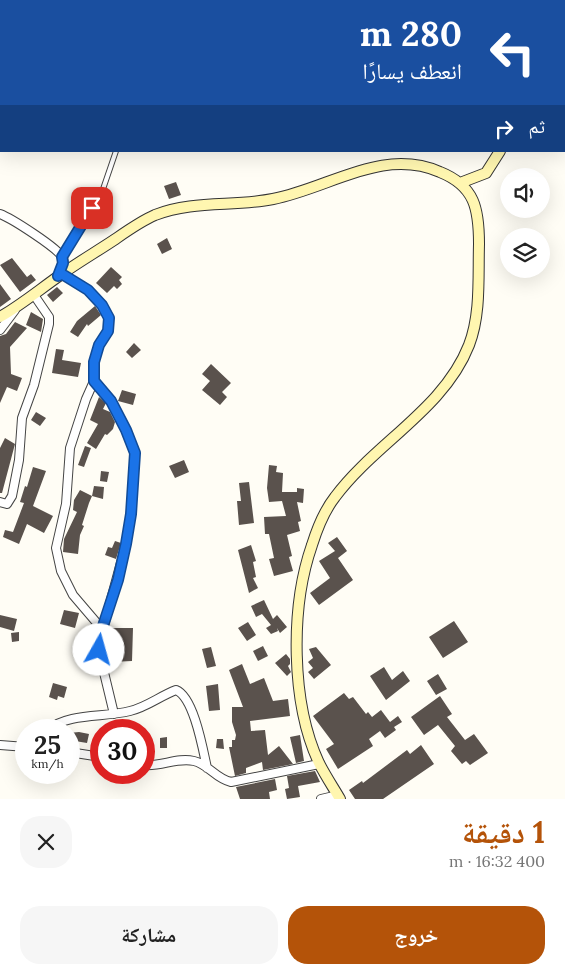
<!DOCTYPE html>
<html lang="ar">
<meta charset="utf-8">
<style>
:root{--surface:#fff;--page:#f6f6f6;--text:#222;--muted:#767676;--accent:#b45309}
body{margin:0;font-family:Lora,"Noto Naskh Arabic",serif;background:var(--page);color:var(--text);direction:rtl;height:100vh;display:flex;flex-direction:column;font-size:19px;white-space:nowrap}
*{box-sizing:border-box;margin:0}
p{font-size:16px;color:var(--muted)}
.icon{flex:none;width:28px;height:28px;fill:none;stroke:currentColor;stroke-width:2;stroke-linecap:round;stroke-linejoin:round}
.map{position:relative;height:799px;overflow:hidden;direction:ltr}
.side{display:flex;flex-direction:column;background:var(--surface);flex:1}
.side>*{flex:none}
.guide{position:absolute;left:0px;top:0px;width:565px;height:152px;box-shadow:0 5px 20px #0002;direction:rtl;background:#1a4fa0;color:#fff;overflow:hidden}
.fabs{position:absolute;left:500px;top:168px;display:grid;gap:10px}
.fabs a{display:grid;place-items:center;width:50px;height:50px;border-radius:50%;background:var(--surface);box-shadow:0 5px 20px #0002;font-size:25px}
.speed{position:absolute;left:15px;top:719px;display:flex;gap:10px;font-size:25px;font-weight:700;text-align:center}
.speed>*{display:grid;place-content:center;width:65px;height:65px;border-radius:50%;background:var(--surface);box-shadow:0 5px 20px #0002;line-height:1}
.speed small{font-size:12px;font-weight:400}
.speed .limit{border:8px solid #d22;background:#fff;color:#111}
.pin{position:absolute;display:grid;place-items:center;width:42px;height:42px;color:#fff;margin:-21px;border-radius:10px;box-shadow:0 2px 8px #0006}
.me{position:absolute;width:55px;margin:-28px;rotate:7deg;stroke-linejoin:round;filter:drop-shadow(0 0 4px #0008)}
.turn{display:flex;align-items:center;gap:18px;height:105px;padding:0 20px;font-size:22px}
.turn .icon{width:65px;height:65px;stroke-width:2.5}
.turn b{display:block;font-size:35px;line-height:42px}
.then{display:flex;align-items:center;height:48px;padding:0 20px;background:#0003;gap:10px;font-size:19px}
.round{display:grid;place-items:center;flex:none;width:52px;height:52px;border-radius:20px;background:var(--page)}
.summary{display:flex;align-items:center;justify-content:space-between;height:85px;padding:0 20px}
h1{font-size:30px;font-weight:700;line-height:38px;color:var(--accent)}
.cta{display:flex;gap:10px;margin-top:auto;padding:10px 20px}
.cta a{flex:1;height:58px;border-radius:20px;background:var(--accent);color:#fff;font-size:20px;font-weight:700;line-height:58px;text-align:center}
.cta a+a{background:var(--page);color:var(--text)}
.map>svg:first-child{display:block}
</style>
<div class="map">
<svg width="565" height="799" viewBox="0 0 565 799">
<rect width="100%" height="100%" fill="#fffdf5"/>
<path fill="#5a524d" d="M176 182 181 195 169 199 164 186Z
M167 238 172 249 162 254 157 244Z
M12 258 27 277 31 274 36 280 20 292 0 265Z
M111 267 122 277 119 280 122 284 117 289 114 286 107 293 96 283Z
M0 284 11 299 0 307Z
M57 287 63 293 53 302 47 295Z
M95 306 101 315 88 326 87 324 78 337 70 332 77 321Z
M31 312 43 319 41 332 26 325Z
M15 322 27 328 10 347 11 374 22 378 17 391 7 387 0 403V336L6 334Z
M134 343 141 350 132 358 126 352Z
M56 349 64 350 62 360 81 363 78 377 52 373Z
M211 364 231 383 222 392 227 397 220 405 202 390 210 381 202 374Z
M122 390 136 394 133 405 118 401Z
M99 397 106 403 103 409 110 412 115 422 113 429 107 435 105 434 96 449 87 443 98 424 90 420Z
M36 412 46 418 40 426 31 420Z
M5 438 15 444 2 493H0V448Z
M85 446 91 448 84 467 78 465Z
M184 460 189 472 175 478 169 466Z
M269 465 277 466 276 472 283 473 282 492H297V488L304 489 303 503 297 502 301 521 298 522 300 531 287 535 292 556 289 557 293 571 274 576 269 559 274 558 269 534H265L264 517 286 516 282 501 269 502 267 488Z
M33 467 46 471 33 506 53 516 44 533 27 524 19 544 3 537 5 530 13 532 24 503 20 502 25 486 27 487Z
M101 471 109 472 107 482 100 481Z
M249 482 254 523 239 525 237 501H241L239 483Z
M94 486 104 487 103 499 92 496 89 503 82 525 84 526 80 535 78 554 63 552 64 539 77 512 73 510 74 500 80 490 92 496Z
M337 537 347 551 338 558 353 580 319 605 310 593 330 578 319 561 335 551 328 543Z
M115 541 121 543 116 559 105 555 108 547 112 548Z
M251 545 256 561 253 562 256 577 253 578 258 588 249 593 238 550Z
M264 600 273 619 277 615 287 627 280 633 277 628 278 631 271 634 266 628 271 625 262 614 256 617 251 606Z
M64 610 79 613 75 628 60 624Z
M0 615 17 619 14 631 0 627Z
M454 621 468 642 443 658 429 637Z
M248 622 256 635 247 641 238 628Z
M111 628H133L132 661 111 662Z
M19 632V641L12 642 11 633Z
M263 646 268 656 258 661 253 651Z
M211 647 216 666 207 668 202 649Z
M316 647 331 665 314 679 308 672 313 668 308 662 313 658 309 649Z
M286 654 290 659V664L288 666 291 672 287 676 275 663Z
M242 664 250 684 264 678 273 701 288 699 290 716 250 721 251 731 265 730 268 755 279 746 293 764 263 770 262 762 246 768V773L235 776 229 747H232V740H235L236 735 232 722V707H243L229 670Z
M384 667 392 680 403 671 410 681 386 700 370 676Z
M438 674 447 689 436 695 427 681Z
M53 683 67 687 64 698 58 696 57 700 49 697Z
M218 684 220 710 209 711 206 686Z
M344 693 349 699 353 697 366 714 368 712 372 717 381 710 390 722 398 716 402 722 394 727 396 730 385 738 380 731 369 739 373 746 338 769 326 749 334 744 313 716Z
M440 696 452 714 447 717 465 740 474 734 488 753 470 765 466 761 462 764 451 751 455 746 438 725 424 735 411 717Z
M79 732 89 734 87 743 69 740V733Z
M300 735 304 761 296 763 290 737Z
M167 737V748H160V738Z
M217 739H223L224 749 216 748Z
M421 745 434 764 383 799H355L349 790 362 781 363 783 407 750 410 754Z
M315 771 320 782 298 786 300 797 287 799 285 789 289 788 287 776Z
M275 779 277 790 269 792 270 799H240L236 787Z"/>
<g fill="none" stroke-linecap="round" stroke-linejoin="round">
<g stroke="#444" stroke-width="6">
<path id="lane" d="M62 257 102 192 116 151"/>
</g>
<g stroke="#444" stroke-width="10">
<path id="street" d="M0 214C11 218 58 248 63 258 65 263 60 271 58 276
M62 274 88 290 102 305 109 318 108 331 99 345 94 362V381L111 401 126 430 135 453 131 514 126 544 100 640 101 660 114 714
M0 330 15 310
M94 381 86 399 70 448 66 504 56 548 61 571 73 595 102 629
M0 502 7 504 12 496 19 460 22 418 34 385 49 324V317L34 295
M47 730C71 712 102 718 130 711 147 707 160 696 176 690 194 697 203 750 207 768
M0 745 26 747
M69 752 101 757
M144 765C161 767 177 757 194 761 208 764 216 779 231 782L319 764
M321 799 338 795"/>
</g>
<g stroke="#333" stroke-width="12">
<path id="secondary" d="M564 60H565
M460 183 486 173 500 151
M0 317C21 305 39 290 59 276 77 263 96 252 114 240 127 231 141 221 155 215 193 200 234 207 273 199 330 188 382 147 440 172 475 186 479 209 479 244 478 277 481 314 469 345 444 409 375 443 335 497 324 511 317 529 312 545 290 608 291 703 319 763 325 775 333 787 340 799"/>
</g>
<path stroke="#333" stroke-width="1" stroke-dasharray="5 2.5" stroke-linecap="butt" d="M564 40 565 37"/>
<use href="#lane" stroke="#fff" stroke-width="4"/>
<use href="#street" stroke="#fff" stroke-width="8"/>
<use href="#secondary" stroke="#fff6b0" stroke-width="10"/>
</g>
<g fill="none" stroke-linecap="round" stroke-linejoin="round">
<g stroke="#114b97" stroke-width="12">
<path id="route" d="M92 208 62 257 63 263 58 276 62 274 88 290 102 305 109 318 108 331 99 345 94 362V381L111 401 126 430 135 453 131 514 126 544 118 580 102 629 99 650"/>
</g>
<use href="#route" stroke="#1a73e8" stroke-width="9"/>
</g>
</svg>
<div class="fabs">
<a><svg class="icon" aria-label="sound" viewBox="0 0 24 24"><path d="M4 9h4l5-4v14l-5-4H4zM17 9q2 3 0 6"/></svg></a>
<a><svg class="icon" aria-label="layers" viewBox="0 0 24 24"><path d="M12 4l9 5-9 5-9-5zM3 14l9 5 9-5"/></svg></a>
</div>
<div class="speed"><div>25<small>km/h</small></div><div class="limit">30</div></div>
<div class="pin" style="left:92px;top:208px;background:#d93025"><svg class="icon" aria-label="arrive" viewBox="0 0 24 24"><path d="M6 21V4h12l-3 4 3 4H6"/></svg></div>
<svg class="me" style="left:99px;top:650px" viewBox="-20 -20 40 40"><circle r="19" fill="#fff"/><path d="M0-13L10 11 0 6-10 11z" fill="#1a73e8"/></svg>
<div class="guide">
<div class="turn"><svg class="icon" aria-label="left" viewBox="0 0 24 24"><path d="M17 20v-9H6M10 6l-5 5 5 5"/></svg><div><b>280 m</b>انعطف يسارًا</div></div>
<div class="then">ثم<svg class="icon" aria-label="right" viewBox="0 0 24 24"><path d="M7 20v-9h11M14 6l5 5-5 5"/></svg></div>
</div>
</div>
<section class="side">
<div class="summary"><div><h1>1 دقيقة</h1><p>400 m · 16:32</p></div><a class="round"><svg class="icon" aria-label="close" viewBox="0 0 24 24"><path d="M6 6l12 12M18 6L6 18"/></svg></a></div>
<div class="cta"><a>خروج</a><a>مشاركة</a></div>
</section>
